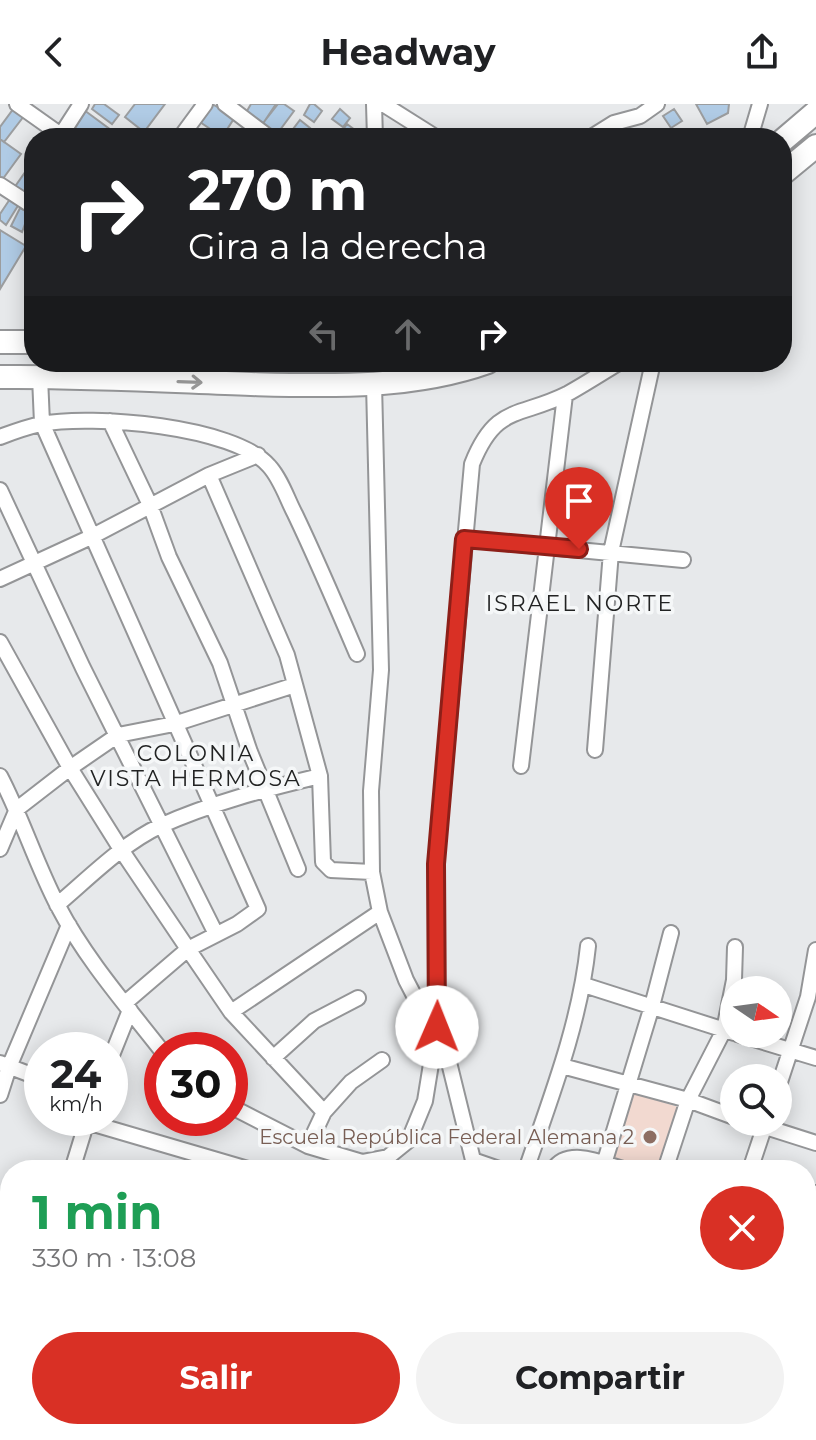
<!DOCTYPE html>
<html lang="es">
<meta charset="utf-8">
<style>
:root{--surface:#fff;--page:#f2f2f2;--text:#202124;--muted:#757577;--accent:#d93025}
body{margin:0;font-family:Montserrat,sans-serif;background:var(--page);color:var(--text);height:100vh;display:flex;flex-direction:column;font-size:30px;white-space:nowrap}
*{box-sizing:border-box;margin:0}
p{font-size:26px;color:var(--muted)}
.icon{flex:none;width:44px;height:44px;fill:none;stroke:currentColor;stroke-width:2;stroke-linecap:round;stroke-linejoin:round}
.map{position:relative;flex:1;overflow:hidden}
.sheet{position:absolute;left:0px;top:1056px;width:816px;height:280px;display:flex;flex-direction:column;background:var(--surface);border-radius:32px 32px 0 0;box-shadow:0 4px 20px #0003}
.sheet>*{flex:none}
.hud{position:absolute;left:24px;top:24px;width:768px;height:244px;border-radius:32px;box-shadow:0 4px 20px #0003;background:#202124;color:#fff;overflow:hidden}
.needle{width:52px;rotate:103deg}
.buttons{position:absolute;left:720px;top:872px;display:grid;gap:16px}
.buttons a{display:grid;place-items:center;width:72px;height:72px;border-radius:50%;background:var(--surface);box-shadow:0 4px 20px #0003;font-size:40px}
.speed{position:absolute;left:24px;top:928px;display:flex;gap:16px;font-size:40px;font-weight:700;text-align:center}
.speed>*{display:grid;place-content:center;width:104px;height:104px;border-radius:50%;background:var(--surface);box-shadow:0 4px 20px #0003;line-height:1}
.speed small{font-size:20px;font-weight:400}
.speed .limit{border:12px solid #d22;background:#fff;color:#111}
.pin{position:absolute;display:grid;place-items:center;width:68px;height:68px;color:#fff;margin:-82px -34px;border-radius:50% 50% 50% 0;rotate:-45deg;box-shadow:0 0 8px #0007}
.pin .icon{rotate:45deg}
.me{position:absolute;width:88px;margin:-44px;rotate:1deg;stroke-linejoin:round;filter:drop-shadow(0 0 6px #0008)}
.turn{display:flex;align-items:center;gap:28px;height:168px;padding:0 32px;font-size:36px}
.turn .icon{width:104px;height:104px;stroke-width:2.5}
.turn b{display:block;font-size:56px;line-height:68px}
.lanes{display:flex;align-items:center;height:76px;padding:0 32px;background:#0003;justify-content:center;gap:40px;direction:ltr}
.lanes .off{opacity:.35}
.round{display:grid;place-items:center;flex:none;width:84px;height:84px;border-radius:42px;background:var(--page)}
.summary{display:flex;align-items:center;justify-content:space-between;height:136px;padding:0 32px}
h1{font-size:48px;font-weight:700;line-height:60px;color:#1e9e55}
.button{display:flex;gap:16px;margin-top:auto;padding:16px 32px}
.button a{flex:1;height:92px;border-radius:48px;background:var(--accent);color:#fff;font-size:32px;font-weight:700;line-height:92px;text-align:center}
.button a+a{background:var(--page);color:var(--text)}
header{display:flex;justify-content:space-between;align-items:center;height:104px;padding:0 32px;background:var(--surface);font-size:36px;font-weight:700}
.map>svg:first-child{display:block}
</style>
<header><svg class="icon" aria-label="back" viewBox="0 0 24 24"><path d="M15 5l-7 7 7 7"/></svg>Headway<svg class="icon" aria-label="share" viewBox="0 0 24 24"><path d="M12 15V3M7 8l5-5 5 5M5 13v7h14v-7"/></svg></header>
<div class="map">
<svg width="816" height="1336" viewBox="0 0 816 1336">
<rect width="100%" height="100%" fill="#e7e9eb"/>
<path fill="#f2d9d0" d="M633 989 691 1007 671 1066H632L609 1059Z
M29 1326H142L139 1336H26Z"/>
<path fill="#aabca8" d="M156 1326H362L396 1336H153Z"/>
<path fill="#b0cbe5" stroke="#9b9d9f" stroke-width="2" d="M95 0H104L119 11 112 20 92 5Z
M135 0H165L144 28 125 13Z
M212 0 235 13 222 33 200 18Z
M251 0H276L260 24 244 12Z
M278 0H284L294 7 274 34 260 23Z
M310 0H314L322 7 314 18 304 11Z
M696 0H729L728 9 707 20Z
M14 4 24 12 4 38 0 35V23Z
M340 5 350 14 343 23 332 15Z
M674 5 682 17 671 24 663 12Z
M84 6 111 26 105 34H82L70 26Z
M300 16 310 24 302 34H289L287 33Z
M347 20 359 29V34H337Z
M0 35 21 50 2 76 0 75Z
M28 64 34 69V74L23 90 14 84Z
M10 95 19 100 6 121 0 116V110Z
M20 104 34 111V121L25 120 22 128 11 122Z
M0 126 26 142 0 185Z"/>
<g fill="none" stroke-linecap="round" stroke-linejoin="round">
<g stroke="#949597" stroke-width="18">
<path id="minor" d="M17 0 65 34
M225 0 270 34
M374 0 375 34
M383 0 437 34
M61 31 81 0
M180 34 205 0
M590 34 614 19 640 12 657 0
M750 34 760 0
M0 81 34 103
M40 273 42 319 258 805 237 820 188 845 125 899
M374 280 381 566 371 687 372 768 380 808 406 876 420 903 442 930 473 1056 502 1066
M110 317 150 401 169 453 220 559 250 648 298 765
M0 333C13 328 27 323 41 320 91 310 235 322 269 362 281 375 287 395 295 410 317 456 337 503 357 550
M209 371 287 551 320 672 323 758 331 766 372 768
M0 386 83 564 216 830
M464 435 683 456
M0 475 91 433 209 371 258 351
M0 538 70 664 122 747 188 845 231 908 324 1008 351 978 382 956
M595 646 611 448 653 258
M521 662 565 291
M0 672C22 714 36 760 58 802 85 854 126 901 162 947
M0 745 17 705 70 664 118 631 174 620 295 581
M57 801C89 774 122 740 160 722 211 699 266 685 320 672
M584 881 734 929
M231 908 380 808
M737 930 816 954
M273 954 314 917 358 894
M110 956 130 906
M0 959 42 975
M562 962 688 996 734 1013
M778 984 808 893 816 846
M0 991 9 963 69 821
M230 1002 308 1042 362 1058 388 1053 409 1036 425 997 437 923 436 760 472 360C496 300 519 314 567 290 585 280 602 269 620 258
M87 1018 251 1066
M750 1018 816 1039
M308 1042 324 1008
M604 1060 652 902 671 829
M72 1066 88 1014
M526 1066C551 993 580 919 588 842
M553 1066C568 1042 604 1060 626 1066
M665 1066 688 996 724 926 734 876 735 843
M750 1066 766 1018
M806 1122 816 1089
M677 1326 681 1336
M751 1326V1336
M148 1336 151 1326
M469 1336 472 1326
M587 1336 590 1326"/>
</g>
<g stroke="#949597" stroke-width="26">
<path id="highway" d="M782 37 816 8
M782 70 816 42
M0 238H34
M0 273C84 272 168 277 251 280 329 282 413 285 488 258"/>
</g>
<use href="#minor" stroke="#fff" stroke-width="14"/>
<use href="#highway" stroke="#fff" stroke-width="22"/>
</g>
<defs><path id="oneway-shaft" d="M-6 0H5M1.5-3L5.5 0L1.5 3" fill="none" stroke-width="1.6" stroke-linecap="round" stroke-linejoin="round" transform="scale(2)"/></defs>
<use stroke="#9c9c9c" href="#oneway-shaft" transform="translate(190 278) rotate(2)"/>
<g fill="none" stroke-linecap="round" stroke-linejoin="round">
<g stroke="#8d1f18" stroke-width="20">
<path id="route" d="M437 923 436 760 464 435 579 445"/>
</g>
<use href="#route" stroke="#d93025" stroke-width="14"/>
</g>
<circle fill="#8d6e63" stroke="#f5f7f8" stroke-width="3" cx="650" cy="1033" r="8"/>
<g text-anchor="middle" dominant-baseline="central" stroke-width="7" stroke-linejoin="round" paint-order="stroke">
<g font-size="20" fill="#785e54" stroke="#f5f7f8" text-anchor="end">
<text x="634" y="1033">Escuela República Federal Alemana 2</text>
</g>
<g font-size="22" letter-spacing="2" fill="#222323" stroke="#f5f7f8">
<text x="580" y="499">ISRAEL NORTE</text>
<text x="196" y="649">COLONIA<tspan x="196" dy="25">VISTA HERMOSA</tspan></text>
</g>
</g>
</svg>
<div class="buttons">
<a><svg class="needle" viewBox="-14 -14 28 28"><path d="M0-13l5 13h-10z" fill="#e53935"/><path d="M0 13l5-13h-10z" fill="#757577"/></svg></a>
<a><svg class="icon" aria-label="search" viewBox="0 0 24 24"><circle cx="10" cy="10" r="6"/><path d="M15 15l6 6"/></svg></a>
</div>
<div class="speed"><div>24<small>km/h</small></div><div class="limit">30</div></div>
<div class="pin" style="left:579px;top:445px;background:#d93025"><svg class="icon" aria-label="arrive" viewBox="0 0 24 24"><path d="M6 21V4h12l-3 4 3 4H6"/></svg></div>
<svg class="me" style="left:437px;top:923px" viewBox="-20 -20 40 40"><circle r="19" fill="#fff"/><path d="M0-13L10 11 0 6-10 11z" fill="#d93025"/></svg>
<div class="hud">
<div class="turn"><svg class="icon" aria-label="right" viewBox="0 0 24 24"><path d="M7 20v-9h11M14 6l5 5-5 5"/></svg><div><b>270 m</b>Gira a la derecha</div></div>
<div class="lanes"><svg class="icon off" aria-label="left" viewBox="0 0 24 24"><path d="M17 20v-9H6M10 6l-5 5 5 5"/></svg><svg class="icon off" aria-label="ahead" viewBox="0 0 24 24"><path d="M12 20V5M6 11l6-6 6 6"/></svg><svg class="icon" aria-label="right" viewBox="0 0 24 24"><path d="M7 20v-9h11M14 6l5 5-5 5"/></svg></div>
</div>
<section class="sheet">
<div class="summary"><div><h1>1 min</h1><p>330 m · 13:08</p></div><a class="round" style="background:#d93025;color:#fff"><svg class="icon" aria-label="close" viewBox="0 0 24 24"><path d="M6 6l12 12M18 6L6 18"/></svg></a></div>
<div class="button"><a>Salir</a><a>Compartir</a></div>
</section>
</div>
